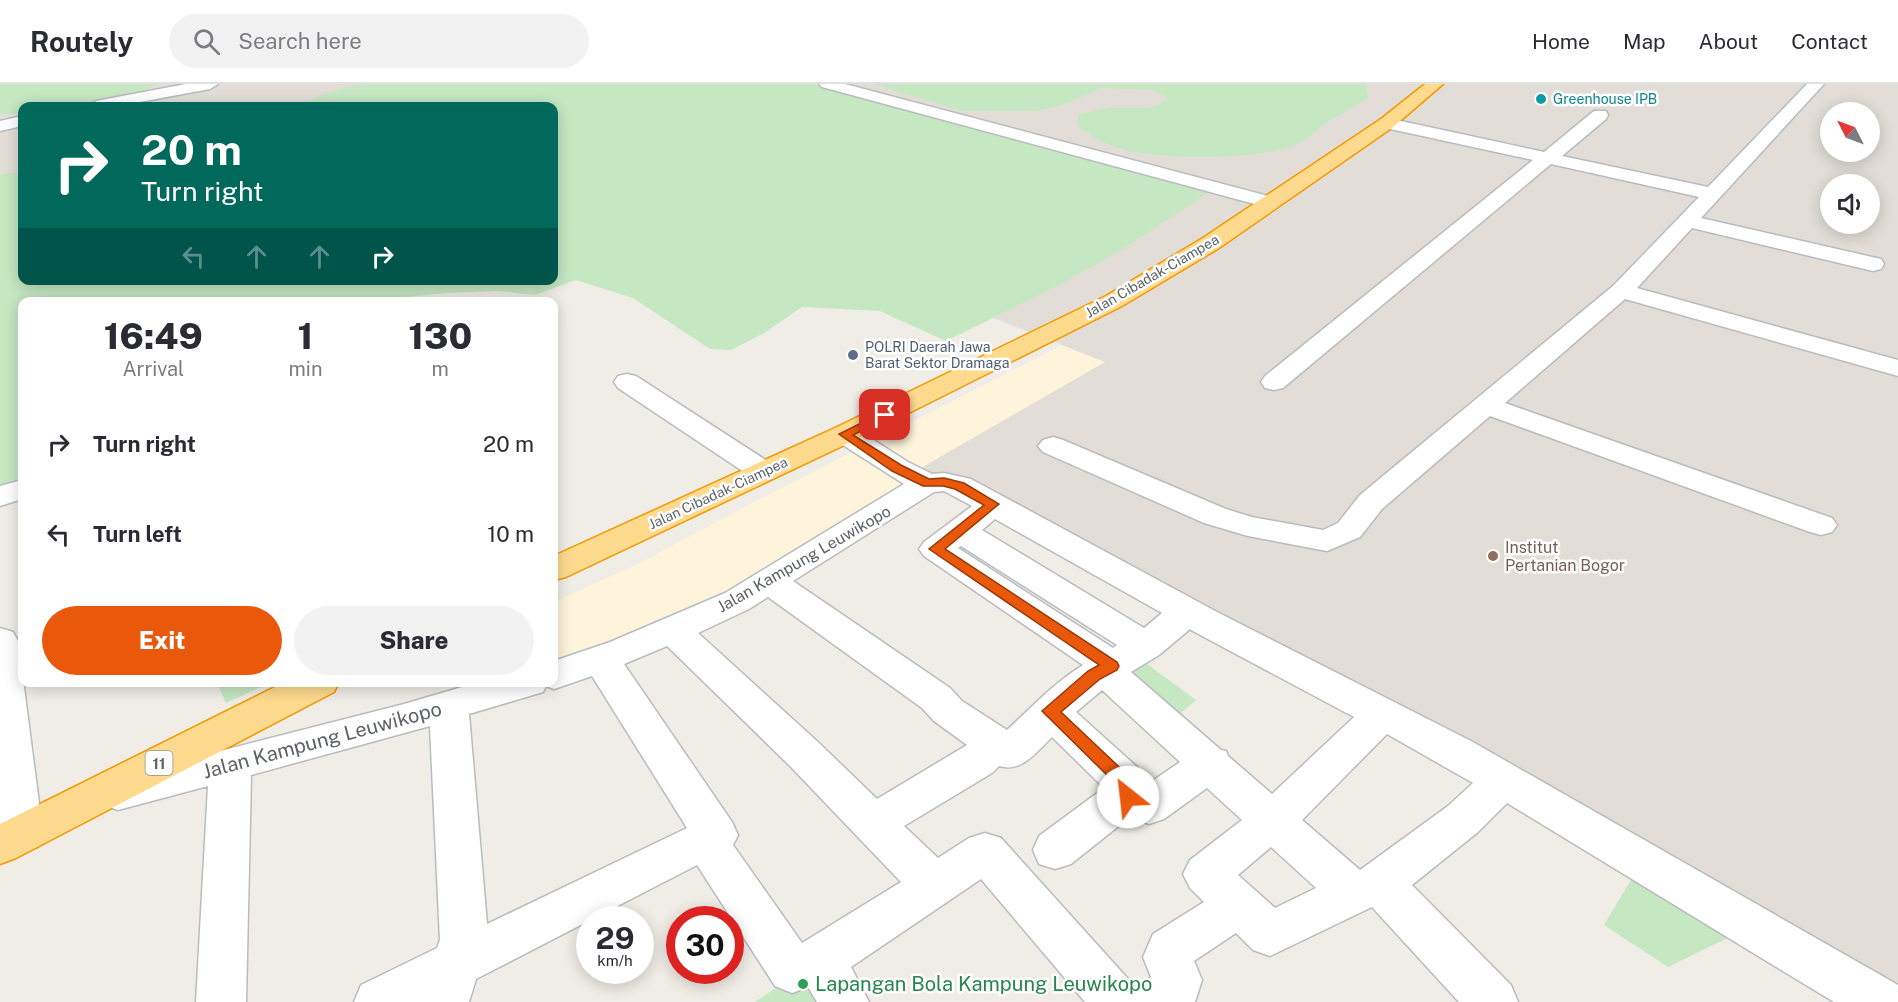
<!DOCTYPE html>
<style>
:root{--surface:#fff;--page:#f2f2f3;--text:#2b2b33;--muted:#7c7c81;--line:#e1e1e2;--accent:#ea580c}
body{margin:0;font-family:"Public Sans",sans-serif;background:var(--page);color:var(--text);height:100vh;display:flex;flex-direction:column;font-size:22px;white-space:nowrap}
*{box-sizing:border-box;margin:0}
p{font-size:20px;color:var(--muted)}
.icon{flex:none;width:33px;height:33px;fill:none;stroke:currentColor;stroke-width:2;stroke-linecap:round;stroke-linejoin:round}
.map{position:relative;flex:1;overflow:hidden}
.panel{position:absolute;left:18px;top:213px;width:540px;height:390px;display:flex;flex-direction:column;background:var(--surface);border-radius:12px;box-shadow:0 3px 15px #0003}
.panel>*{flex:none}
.banner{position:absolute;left:18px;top:18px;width:540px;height:183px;border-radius:12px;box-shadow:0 3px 15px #0003;background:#00695c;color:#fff;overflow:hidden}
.needle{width:39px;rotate:312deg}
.controls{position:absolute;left:1820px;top:18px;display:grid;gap:12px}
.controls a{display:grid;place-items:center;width:60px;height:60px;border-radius:50%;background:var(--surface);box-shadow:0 3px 15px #0003;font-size:30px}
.speed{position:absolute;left:576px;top:822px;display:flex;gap:12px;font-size:30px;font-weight:700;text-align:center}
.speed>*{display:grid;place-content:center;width:78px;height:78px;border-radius:50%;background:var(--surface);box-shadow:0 3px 15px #0003;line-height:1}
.speed small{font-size:15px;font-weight:400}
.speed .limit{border:9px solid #d22;background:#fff;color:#111}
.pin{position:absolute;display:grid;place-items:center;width:51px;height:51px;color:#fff;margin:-26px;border-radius:12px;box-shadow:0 3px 9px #0006}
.me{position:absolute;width:66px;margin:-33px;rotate:331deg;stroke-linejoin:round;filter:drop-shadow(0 0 4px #0008)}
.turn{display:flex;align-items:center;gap:21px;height:126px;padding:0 24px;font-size:27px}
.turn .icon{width:78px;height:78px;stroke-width:2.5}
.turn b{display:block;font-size:42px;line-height:51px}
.lanes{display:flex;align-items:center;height:57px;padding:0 24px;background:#0003;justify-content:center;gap:30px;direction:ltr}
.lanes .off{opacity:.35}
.eta{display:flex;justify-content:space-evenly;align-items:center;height:102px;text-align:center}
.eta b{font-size:36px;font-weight:800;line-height:42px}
.cta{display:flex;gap:12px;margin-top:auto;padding:12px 24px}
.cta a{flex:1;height:69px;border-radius:36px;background:var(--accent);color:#fff;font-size:24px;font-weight:800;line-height:69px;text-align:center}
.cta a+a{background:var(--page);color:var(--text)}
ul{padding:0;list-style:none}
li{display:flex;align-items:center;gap:18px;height:90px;padding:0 24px}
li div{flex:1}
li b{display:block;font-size:22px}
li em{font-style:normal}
header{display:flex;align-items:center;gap:36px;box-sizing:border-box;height:84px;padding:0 30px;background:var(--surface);border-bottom:2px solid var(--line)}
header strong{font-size:28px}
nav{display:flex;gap:33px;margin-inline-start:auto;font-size:21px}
.search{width:420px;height:54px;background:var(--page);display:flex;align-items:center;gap:15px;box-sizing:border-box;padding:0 21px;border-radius:33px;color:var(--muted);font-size:22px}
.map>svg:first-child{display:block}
</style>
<header>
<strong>Routely</strong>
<div class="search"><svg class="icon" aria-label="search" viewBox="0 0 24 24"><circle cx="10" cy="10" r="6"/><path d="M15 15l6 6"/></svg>Search here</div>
<nav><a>Home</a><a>Map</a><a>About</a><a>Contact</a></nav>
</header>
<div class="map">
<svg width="1898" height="918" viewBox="0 0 1898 918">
<rect width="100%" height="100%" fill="#f0ede6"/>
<path fill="#fef4dc" d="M1188 197 1215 217 921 384 902 407 679 538 554 576V518L638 480 754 418Z"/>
<path fill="#e2ded7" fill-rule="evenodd" d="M0 0H1898V910L1243 554 921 384 1105 278 993 234 815 218 554 22H22V196L459 197 378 217 22 218 0 390ZM1830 28H1869V68H1830ZM1830 100H1869V140H1830Z"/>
<path fill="#c5e7c2" d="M0 0H158L127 15 100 21 22 22V29L0 30Z
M366 0H814L1077 69 1206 108C1194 122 1179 127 1165 137 1096 185 1021 220 946 257L880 227 802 223 764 249 731 266 710 265 633 214 576 196 535 211 498 207 447 209 358 218H22V395L0 405V91L22 87V196H554V22H294L345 3Z
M873 0H1366L1368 13C1356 23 1342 29 1329 37 1318 43 1311 53 1300 59 1263 77 1157 76 1118 64 1103 59 1091 51 1078 42V30L1109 24H1149L1169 15 1153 6 1101 4 1064 21 1035 27H961Z
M1136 572 1196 616 1170 638 1114 590Z
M217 599H270L226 619Z
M1635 789 1740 848 1668 883 1604 841Z
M810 881 836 918H755Z"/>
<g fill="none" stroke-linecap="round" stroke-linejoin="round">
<g stroke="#b8bbbf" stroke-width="3">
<path id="minor" d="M186 0H218L210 5 118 22H88L96 17Z
M819 0H845L1276 114 1279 118 1276 122H1262L822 3Z
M1807 0H1824L1701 134 1881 175 1884 180 1881 185 1873 187 1692 144 1637 204 1898 276V292L1625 215 1505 319 1832 434 1837 441 1832 448 1821 451 1810 448 1490 332 1382 425 1360 453 1327 467 1248 452 1204 439 1043 368 1038 362 1043 356 1053 353 1063 356 1226 425 1252 433 1323 446 1338 439 1360 411 1613 202 1699 113 1551 80 1283 304 1274 306 1265 304 1261 298 1265 292 1533 76 1381 43 1379 39 1381 35 1387 34 1544 68 1594 27H1606L1608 31 1606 35 1562 72 1708 103Z
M22 32V42L0 47V37Z
M627 290 636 292 775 382 779 388 775 394 764 397 753 394 618 304 614 298 618 292Z
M845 341 855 344 908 378 932 390 944 389 971 395 1217 528 1471 657 1898 901V918H1834L1507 719 1478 748 1412 801 1511 901 1518 918H1459L1372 823 1270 872 1253 866 1236 849 1194 877 1202 896 1195 918H1085L981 795 851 883 869 918H817L808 903 792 909 775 902 697 781 476 895 469 918H354L361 901 437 864 440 856 430 642 251 691 246 918H196L208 702 118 726 103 721 97 709 103 697 404 620 479 598H554V577L610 558 725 509 904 400 835 356 831 350 835 344ZM944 407 972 422 924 458 919 465 924 472 1083 581C1054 599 1032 623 1007 646L962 617 950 604 793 497 934 408ZM995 435 1162 529 1144 544 982 446ZM961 462 1117 561 1113 564 958 464ZM768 513 922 624 934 637 967 661 877 715 819 659 698 549 749 525ZM1190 545 1191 546 1354 633 1272 710 1228 672 1226 667 1221 666 1131 588 1159 571ZM667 562 789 681 901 798 802 859 733 761 738 751 732 738 624 580ZM592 592 687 744 487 840 469 630 543 608 546 602 554 605ZM1102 606 1180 678 1148 700 1137 683 1076 628ZM1387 650 1473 699 1448 722 1360 786 1302 736ZM1052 653 1104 704 1039 752 1033 766 1039 780 1055 785 1071 780 1130 733 1149 740 1164 735 1207 704 1242 736 1190 776 1183 790 1190 804 1204 818 1153 850 1143 873 1151 893 1140 901 1138 906 1001 754 985 749 969 754 938 774 904 742 992 689 999 682C1022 689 1036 668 1052 653ZM1271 763 1316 804 1275 824 1238 791Z
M22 396V415L0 422V402Z
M0 544 13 548 18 557 43 750 37 763 21 769 5 763 0 752Z"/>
</g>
<g stroke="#f59700" stroke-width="3">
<path id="highway" d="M1425 0H1443L1393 43 1219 164 1122 222 855 356 566 493 554 496V472L835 344 1106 212 1203 154 1381 35Z
M285 598H339L334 608 16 774 0 780V740Z"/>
</g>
<use href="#minor" fill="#fff" fill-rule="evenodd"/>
<use href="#highway" fill="#feda8e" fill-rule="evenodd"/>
</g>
<path fill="#ea580c" stroke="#983908" stroke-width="1.5" d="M885 327 891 331 889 333 853 351 901 381 929 395 944 394 964 399 999 420 945 465 1117 578 1119 582 1117 586 1100 595 1061 628 1134 697 1137 702 1134 718 1128 720 1122 718 1119 704 1115 699 1042 627 1088 587 1099 581 929 465 984 421 955 405 943 402H923L892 387 839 350Z"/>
<circle fill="#0f9aa8" stroke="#fff" stroke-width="2" cx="1541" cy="15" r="6"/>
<circle fill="#5c6f8a" stroke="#fff" stroke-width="2" cx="853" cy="271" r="6"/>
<circle fill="#8d6e63" stroke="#fff" stroke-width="2" cx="1493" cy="472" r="6"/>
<circle fill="#2e9e5b" stroke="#fff" stroke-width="2" cx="803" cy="900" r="6"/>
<g text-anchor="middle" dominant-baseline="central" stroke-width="5" stroke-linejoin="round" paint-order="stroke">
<g font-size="14" fill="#0d838f" stroke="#fff" text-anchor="start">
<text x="1553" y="15">Greenhouse IPB</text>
</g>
<g font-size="14" fill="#5d6266" stroke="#fff">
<text transform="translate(1152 192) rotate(-30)">Jalan Cibadak-Ciampea</text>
<text transform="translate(718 409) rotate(-25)">Jalan Cibadak-Ciampea</text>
</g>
<g font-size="14" fill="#4e5e75" stroke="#fff" text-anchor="start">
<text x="865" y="263">POLRI Daerah Jawa<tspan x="865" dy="16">Barat Sektor Dramaga</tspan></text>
</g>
<rect fill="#fff" stroke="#8e9194" stroke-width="1.5" x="145.5" y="667" width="27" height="24" rx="4.5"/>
<g font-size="15" font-weight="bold" fill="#5d6266">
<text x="159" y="679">11</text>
</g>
<g font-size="16" fill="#785e54" stroke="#fff" text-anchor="start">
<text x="1505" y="463">Institut<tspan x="1505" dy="18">Pertanian Bogor</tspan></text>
</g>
<g font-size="16" fill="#5d6266" stroke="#fff">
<text transform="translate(804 475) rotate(-30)">Jalan Kampung Leuwikopo</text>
</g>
<g font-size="20" fill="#5d6266" stroke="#fff">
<text transform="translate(322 656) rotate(-15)">Jalan Kampung Leuwikopo</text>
</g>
<g font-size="20" fill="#27864d" stroke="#fff" text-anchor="start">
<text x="815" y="900">Lapangan Bola Kampung Leuwikopo</text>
</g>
</g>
</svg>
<div class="controls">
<a><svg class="needle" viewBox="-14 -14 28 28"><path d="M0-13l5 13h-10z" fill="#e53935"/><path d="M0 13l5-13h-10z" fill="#7c7c81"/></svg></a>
<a><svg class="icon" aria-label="sound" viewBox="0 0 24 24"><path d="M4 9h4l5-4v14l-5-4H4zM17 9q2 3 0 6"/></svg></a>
</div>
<div class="speed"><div>29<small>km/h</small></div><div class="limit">30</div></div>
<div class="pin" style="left:885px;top:331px;background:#d93025"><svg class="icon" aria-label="arrive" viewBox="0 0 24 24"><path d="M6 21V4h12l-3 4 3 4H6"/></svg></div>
<svg class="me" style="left:1128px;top:713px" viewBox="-20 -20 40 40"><circle r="19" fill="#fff"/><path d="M0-13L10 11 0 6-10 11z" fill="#ea580c"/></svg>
<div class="banner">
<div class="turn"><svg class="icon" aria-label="right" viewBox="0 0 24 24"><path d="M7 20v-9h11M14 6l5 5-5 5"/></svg><div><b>20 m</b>Turn right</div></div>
<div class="lanes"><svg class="icon off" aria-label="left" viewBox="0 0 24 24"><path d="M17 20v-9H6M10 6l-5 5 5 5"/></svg><svg class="icon off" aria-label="ahead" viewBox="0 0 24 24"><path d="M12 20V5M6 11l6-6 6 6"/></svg><svg class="icon off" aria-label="ahead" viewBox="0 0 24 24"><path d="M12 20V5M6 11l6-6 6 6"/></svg><svg class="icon" aria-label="right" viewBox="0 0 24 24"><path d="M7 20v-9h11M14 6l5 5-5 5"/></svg></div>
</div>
<section class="panel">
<div class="eta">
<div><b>16:49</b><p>Arrival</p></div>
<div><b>1</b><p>min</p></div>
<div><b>130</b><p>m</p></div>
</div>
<ul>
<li><svg class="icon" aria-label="right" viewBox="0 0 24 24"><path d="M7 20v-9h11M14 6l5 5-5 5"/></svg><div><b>Turn right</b></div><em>20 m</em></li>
<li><svg class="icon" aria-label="left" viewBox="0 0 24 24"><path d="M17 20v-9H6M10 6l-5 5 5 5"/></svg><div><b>Turn left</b></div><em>10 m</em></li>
</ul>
<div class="cta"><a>Exit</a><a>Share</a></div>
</section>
</div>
